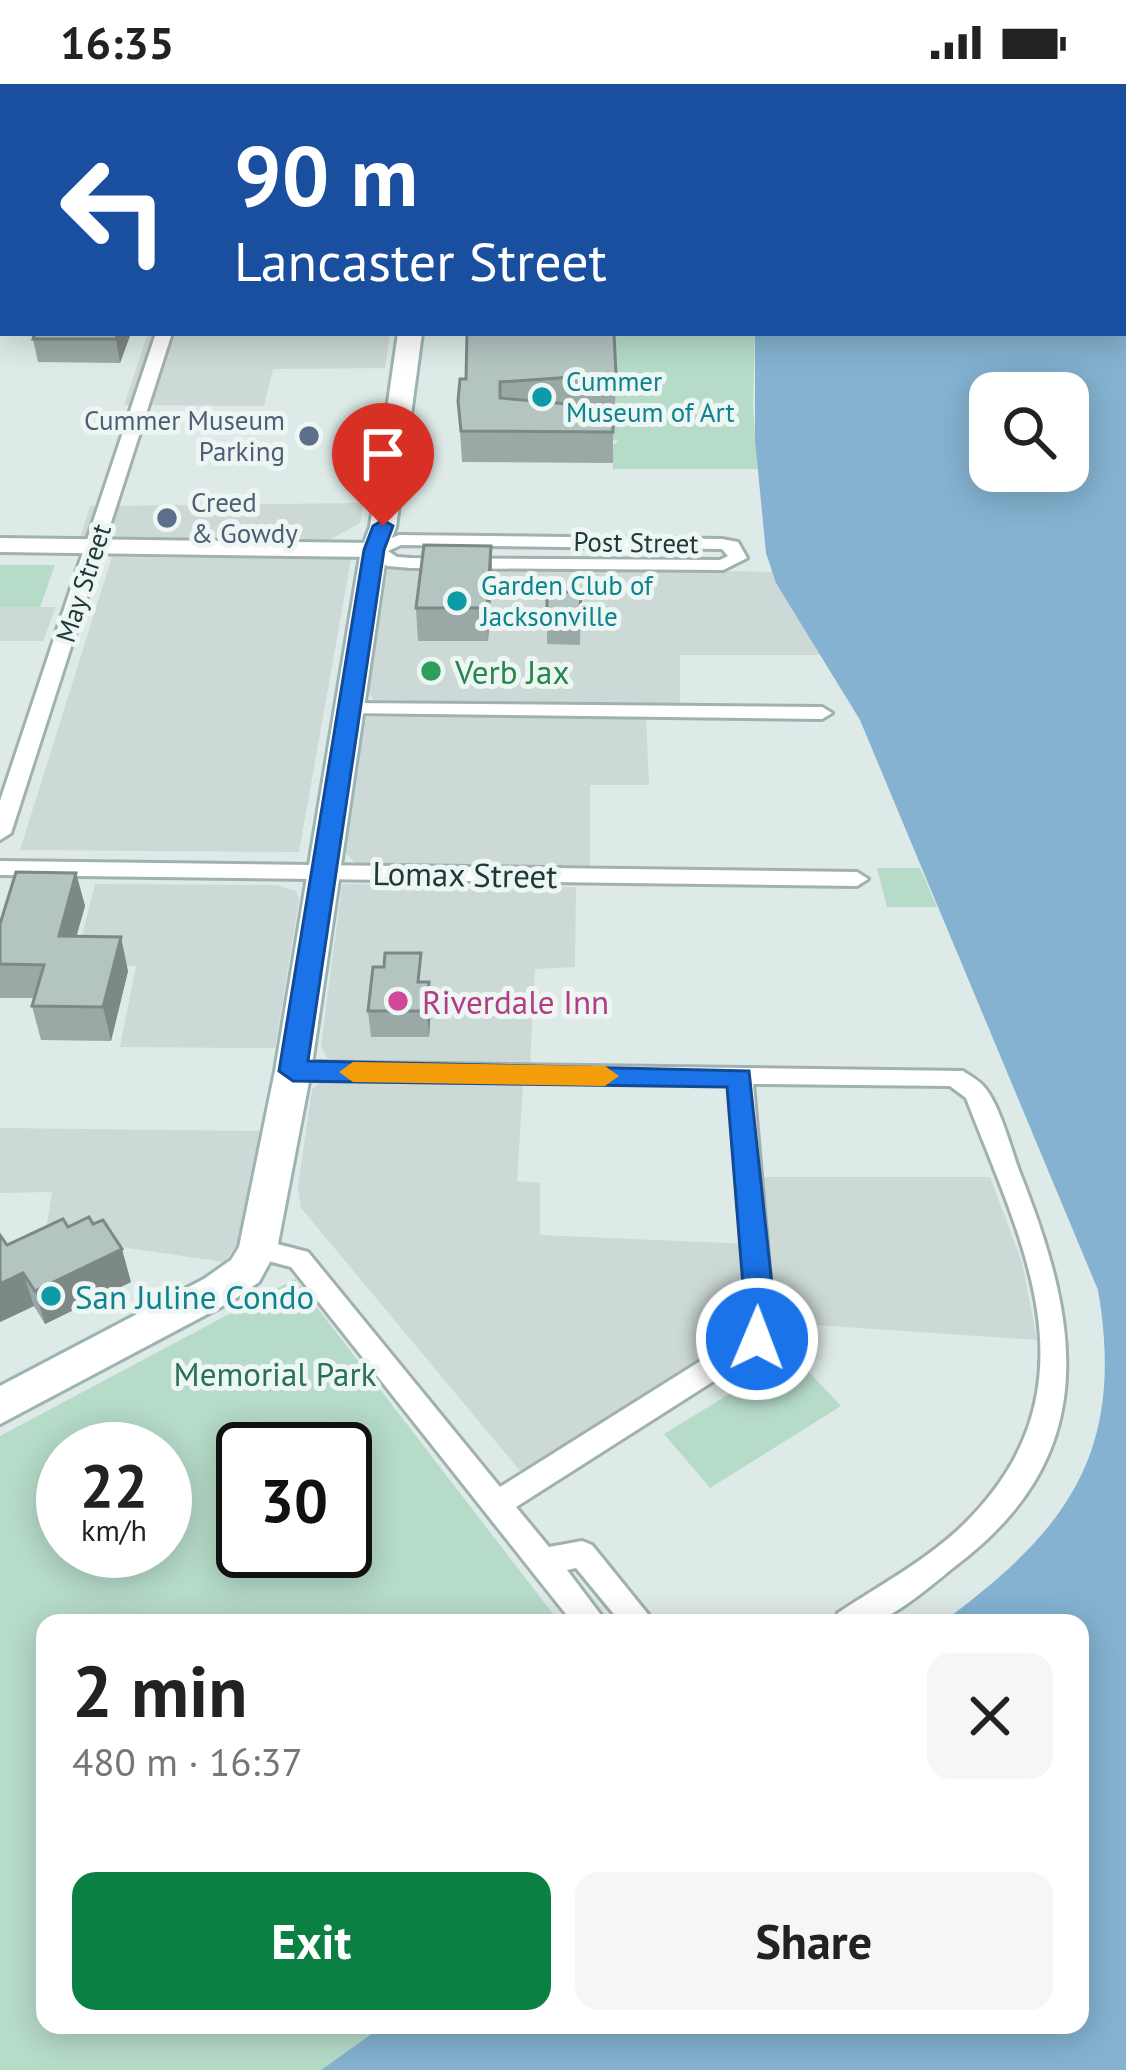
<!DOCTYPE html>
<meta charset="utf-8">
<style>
:root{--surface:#fff;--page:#f6f6f6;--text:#222;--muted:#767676;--accent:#0b8043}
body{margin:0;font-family:"PT Sans",sans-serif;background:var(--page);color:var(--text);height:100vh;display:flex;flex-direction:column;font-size:45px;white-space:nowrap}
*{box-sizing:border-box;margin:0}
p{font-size:39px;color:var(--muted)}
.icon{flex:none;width:66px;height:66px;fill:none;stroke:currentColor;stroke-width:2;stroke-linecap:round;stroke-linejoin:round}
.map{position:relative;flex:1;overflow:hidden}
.details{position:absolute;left:36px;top:1530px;width:1053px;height:420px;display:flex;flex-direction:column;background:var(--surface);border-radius:24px;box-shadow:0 6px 30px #0003}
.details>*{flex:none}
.banner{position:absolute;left:0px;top:0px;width:1128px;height:252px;box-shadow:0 6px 30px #0003;background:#1a4fa0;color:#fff;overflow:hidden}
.fabs{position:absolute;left:969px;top:288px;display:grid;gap:24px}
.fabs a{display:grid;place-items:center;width:120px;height:120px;border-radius:24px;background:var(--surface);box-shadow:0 6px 30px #0003;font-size:60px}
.speed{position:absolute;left:36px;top:1338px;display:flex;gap:24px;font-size:60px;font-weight:700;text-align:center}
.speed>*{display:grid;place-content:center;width:156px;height:156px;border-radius:50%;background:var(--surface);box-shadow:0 6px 30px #0003;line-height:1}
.speed small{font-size:30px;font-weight:400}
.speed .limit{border:6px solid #111;border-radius:18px;background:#fff;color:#111}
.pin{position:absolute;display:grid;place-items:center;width:102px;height:102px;color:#fff;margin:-123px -51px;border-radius:50% 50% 50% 0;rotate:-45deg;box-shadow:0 0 12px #0007}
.pin .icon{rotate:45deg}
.me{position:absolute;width:132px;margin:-66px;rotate:1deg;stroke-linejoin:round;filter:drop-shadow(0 0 9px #0008)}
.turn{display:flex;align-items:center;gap:42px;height:252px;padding:0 36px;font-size:54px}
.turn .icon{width:156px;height:156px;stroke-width:2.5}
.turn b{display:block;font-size:84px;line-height:102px}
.round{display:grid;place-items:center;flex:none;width:126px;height:126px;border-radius:24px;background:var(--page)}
.overview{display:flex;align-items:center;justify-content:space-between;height:204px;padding:0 36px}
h1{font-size:72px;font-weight:700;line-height:90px}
.action{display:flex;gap:24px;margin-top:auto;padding:24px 36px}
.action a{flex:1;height:138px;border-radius:24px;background:var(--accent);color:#fff;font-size:48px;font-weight:700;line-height:138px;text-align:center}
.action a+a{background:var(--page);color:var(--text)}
.status{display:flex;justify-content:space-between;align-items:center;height:84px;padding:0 60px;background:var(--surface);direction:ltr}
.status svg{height:33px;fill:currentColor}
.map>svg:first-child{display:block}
</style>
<div class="status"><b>16:35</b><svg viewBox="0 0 49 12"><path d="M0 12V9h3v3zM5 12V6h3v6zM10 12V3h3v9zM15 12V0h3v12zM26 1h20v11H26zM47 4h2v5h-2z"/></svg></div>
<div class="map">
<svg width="1126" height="1986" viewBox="0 0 1126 1986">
<rect width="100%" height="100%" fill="#ddeae7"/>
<path fill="#ccd9d6" d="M148 249H390L385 284 273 285 264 322 124 321Z
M364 419 360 439 329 456 80 454 90 422Z
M112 473 351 475 299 768 20 766Z
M407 482 773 488 820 571H680V621L374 616 368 608 388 485Z
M0 523H56L43 557H0Z
M646 631 649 701H590V785L355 779 345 768 363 636 368 633Z
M95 800 277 801 296 807 299 816 275 964 120 963 136 882 75 880Z
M342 800 576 803 575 883 535 885 530 980 341 979 327 974 321 962Z
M320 999 523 1001 517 1097 540 1099V1151L750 1160 757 1244 526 1394 301 1124 298 1103 312 1005Z
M0 1044 260 1047 244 1152 224 1178 45 1152 52 1108 0 1109Z
M757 1093H990L1022 1178 1037 1256 771 1238Z"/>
<path fill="#b6dbc9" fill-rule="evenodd" d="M614 249H755L753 323 758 385H613L612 361 619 357 610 355 601 325 619 320 612 317Z
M0 481H55L40 523H0Z
M877 784H920L937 823H887Z
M295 1195 560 1539H45V1941H384L321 1986H0V1352ZM63 1365H165V1467H63ZM243 1365H345V1467H243Z
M793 1271 841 1322 710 1404 664 1350Z"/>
<path fill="#84b2d0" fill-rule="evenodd" d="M819 0H1126V1986H321L384 1941H1080V1539H941C1067 1447 1126 1369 1098 1206L860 636 776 499 766 469 755 356V249H1125V3ZM990 309H1068V387H990Z"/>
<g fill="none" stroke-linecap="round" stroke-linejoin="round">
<g stroke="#a0b1af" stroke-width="6">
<path id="minor" d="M0 228H3V238H0Z
M156 249H172L11 749 0 756V717Z
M399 451 722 455 738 458 747 474 723 486 411 484 387 482 365 466ZM401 461 722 465 728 472 720 476 411 474 397 473 388 467Z
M349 619 822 623 832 629 822 635 342 629V621Z
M0 777 857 788 868 795 857 802 0 791Z
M293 978 963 987C970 992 980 997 985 1004 1000 1022 1011 1065 1020 1089 1081 1242 1102 1372 954 1483 936 1498 892 1535 871 1539 859 1541 845 1539 834 1539L838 1529C883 1499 935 1472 972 1432 1098 1299 1022 1159 966 1014L950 1002 753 1000 774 1239 767 1263 516 1423 549 1463 582 1457 592 1461 651 1534 649 1539H616L618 1535 576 1484 567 1486 607 1539H573L291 1183 249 1172 245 1165 249 1158 258 1155 308 1168 500 1403 745 1249 748 1239 729 1000 293 996 281 987Z"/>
</g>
<g stroke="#a0b1af" stroke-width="6">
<path id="tertiary" d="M0 454 374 459 385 466 374 473 0 468Z"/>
</g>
<g stroke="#9db5b2" stroke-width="6">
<path id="secondary" d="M448 0H468V3H448Z
M398 249H422L396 443 387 466 311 987 277 1165 259 1198 232 1217 0 1340V1302L204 1195 231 1176 239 1163 275 987 361 466 370 443Z"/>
</g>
<g stroke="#bcc4c3" stroke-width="6">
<path id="motorway" d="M0 73H3V85H0Z
M0 99H3V111H0Z
M1125 126H1126V138H1125Z"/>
</g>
<use href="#minor" fill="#fff" fill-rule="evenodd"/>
<use href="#tertiary" fill="#fff" fill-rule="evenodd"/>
<use href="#secondary" fill="#fff" fill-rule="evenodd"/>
<use href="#motorway" fill="#2b6365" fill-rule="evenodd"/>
</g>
<path fill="#9aa9a6" d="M35 249H131L120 279 38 278 33 255Z
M616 290 615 321 597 323 613 348V379L462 378 458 317 460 295Z
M491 462 492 494 488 557H418L416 524Z
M547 508H581L580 561 547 560Z
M76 789 85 822 76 852 128 887 111 957 41 956 32 922 34 914H0V840Z
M423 898 431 924 429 953H371L368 927Z
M68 1143 131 1198 45 1240 34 1222 0 1238V1151L7 1161Z"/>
<path fill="#7d8987" d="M3 0H9V3H3V38L0 44V6Z
M118 249H131L120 279 116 255Z
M491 462 492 494 488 557 487 524Z
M76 789 85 822 67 886 59 852Z
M121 853 128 887 111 957 103 923Z
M429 898 431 924 429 953 427 927Z
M122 1165 131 1198 45 1240 35 1207Z
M23 1189 34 1222 0 1238V1200Z"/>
<path fill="#b3c4c1" stroke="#7d8987" stroke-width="3" d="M70 0H130L129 3H68Z
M259 0H410L409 3H258Z
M35 249H118L116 255H33Z
M467 249H614L616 290 500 298V314L613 324V348L461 347 458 317 460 295H466Z
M424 461 491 462 487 524H416Z
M547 508H581L580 528 547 527Z
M16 788 76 789 59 852 121 853 103 923 32 922 44 881 0 880V840Z
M385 869H421L418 898H429L427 927H368L373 883H384Z
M89 1133 93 1140 103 1136 122 1165 35 1207 23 1189 0 1200V1151L7 1161 63 1135 68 1143Z"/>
<path fill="#1a73e8" stroke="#114b97" stroke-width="3" d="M383 436 393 442 384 466 308 977 749 987 776 1239 767 1264 757 1267 746 1264 741 1255 746 1239 727 1003 293 997 279 987 364 466 373 442Z"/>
<path fill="#f59e0b" d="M353 978 605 982 619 992 605 1002 353 998 339 988Z"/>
<g fill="#0f9aa8" stroke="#eef6f4" stroke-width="4.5">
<circle cx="542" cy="313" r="12"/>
<circle cx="457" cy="517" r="12"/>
<circle cx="51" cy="1212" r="12"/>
</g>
<g fill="#5c6f8a" stroke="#eef6f4" stroke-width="4.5">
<circle cx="309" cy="352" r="12"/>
<circle cx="167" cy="434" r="12"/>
</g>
<circle fill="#2e9e5b" stroke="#eef6f4" stroke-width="4.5" cx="431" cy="587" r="12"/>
<circle fill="#d1479c" stroke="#eef6f4" stroke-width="4.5" cx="398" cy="917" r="12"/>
<g text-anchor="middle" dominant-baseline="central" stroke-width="10" stroke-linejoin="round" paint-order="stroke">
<g font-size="27" fill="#0d838f" stroke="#eef6f4" text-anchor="start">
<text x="566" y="297">Cummer<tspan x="566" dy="31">Museum of Art</tspan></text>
<text x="481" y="501">Garden Club of<tspan x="481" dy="31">Jacksonville</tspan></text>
</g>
<g font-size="27" fill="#4e5e75" stroke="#eef6f4" text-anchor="end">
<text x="285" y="336">Cummer Museum<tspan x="285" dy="31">Parking</tspan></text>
<text x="191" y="418" text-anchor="start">Creed<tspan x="191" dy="31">&amp; Gowdy</tspan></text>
</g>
<g font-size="27" fill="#1f3938" stroke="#eef6f4">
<text transform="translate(636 458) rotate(1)">Post Street</text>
<text transform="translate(83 499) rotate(-72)">May Street</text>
</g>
<g font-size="33" fill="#27864d" stroke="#eef6f4" text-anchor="start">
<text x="455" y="587">Verb Jax</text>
</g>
<g font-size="33" fill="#1f3938" stroke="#eef6f4">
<text transform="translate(465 790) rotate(1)">Lomax Street</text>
</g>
<g font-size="33" fill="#b23c85" stroke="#eef6f4" text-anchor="start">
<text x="422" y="917">Riverdale Inn</text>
</g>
<g font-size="33" fill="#0d838f" stroke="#eef6f4" text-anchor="start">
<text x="75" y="1212">San Juline Condo</text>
</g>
<g font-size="33" fill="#297056" stroke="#eef6f4">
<text x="275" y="1289">Memorial Park</text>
</g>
</g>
</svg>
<div class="fabs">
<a><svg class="icon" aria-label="search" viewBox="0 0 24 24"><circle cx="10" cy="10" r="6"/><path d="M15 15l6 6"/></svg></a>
</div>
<div class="speed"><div>22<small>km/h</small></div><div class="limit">30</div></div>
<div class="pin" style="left:383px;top:442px;background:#d93025"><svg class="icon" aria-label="arrive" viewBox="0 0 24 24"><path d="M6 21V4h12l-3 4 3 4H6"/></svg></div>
<svg class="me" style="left:757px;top:1255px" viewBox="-20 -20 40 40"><circle r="17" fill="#1a73e8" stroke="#fff" stroke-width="3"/><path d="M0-11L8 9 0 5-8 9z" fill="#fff"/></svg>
<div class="banner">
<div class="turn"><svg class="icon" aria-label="left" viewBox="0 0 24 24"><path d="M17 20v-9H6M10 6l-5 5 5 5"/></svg><div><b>90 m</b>Lancaster Street</div></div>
</div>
<section class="details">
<div class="overview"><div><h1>2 min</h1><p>480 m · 16:37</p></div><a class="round"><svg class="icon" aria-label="close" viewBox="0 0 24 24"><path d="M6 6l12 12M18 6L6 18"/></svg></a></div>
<div class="action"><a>Exit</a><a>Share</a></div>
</section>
</div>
